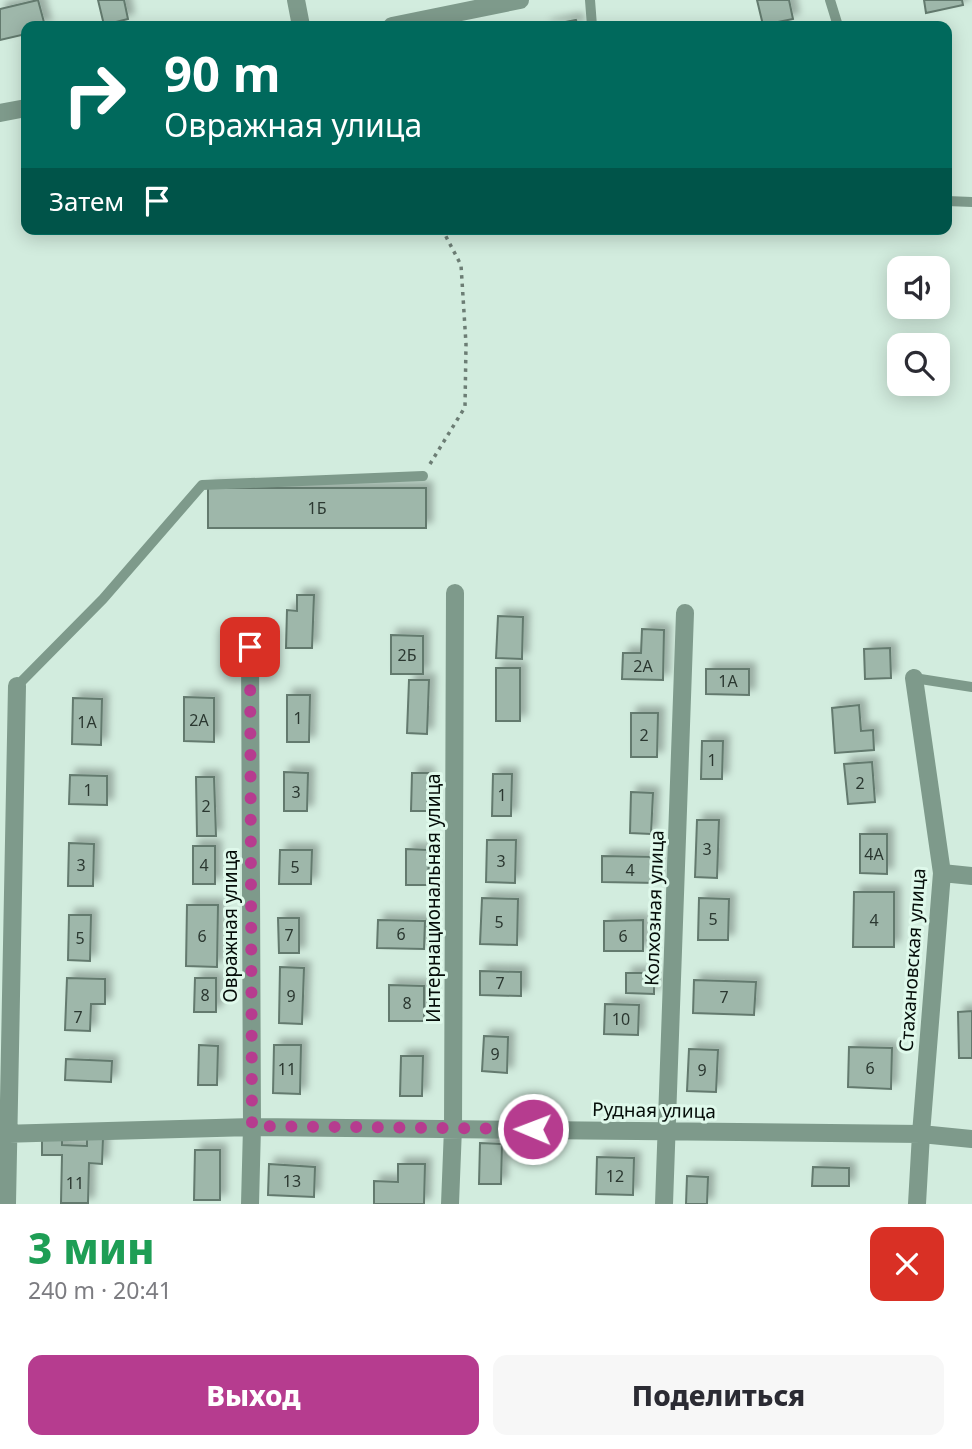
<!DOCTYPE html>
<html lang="ru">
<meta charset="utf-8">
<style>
:root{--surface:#fff;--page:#f7f7f7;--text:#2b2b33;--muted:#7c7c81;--accent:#b63c8f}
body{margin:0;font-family:"Noto Sans",sans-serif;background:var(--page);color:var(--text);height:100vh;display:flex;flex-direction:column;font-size:26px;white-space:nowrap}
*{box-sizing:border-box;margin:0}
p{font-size:23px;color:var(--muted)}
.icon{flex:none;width:38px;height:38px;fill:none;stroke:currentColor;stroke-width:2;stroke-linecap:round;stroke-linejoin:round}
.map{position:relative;height:1204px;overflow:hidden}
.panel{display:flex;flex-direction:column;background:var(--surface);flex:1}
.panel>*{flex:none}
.top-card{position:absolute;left:21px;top:21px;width:931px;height:214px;border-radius:14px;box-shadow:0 4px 18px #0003;background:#00695c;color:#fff;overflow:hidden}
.tools{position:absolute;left:887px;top:256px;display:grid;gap:14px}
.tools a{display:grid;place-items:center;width:63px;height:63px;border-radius:14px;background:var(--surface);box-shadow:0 4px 18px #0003;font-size:35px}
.pin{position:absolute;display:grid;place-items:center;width:60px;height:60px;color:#fff;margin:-30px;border-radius:14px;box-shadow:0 4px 10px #0006}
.me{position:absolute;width:77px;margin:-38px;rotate:271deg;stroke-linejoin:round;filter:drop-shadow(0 0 5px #0008)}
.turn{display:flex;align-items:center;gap:24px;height:147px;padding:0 28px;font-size:32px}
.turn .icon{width:91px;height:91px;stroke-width:2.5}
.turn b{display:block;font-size:49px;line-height:60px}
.then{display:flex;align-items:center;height:66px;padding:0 28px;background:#0003;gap:14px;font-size:26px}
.round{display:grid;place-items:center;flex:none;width:74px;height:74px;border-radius:14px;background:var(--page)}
.head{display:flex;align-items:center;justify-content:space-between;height:119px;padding:0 28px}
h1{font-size:42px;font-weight:800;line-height:52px;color:#1e9e55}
.action{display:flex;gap:14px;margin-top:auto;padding:14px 28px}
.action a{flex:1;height:80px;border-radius:14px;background:var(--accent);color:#fff;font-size:28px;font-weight:800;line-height:80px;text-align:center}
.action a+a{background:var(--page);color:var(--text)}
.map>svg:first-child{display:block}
</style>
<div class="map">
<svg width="972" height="1204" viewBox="0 0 972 1204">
<defs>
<filter id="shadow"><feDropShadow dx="6" dy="-6" stdDeviation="3.5" flood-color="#0004"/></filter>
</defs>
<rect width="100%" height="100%" fill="#d2ecde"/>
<path fill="#9eb7aa" stroke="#637a6e" stroke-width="2" filter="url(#shadow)" d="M38 0 45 26H26V34L0 40V9Z
M98 0H124L128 19 104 25Z
M757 0H789L793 19 763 25Z
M924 0H962L963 5 926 13Z
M576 20 578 26H544Z
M208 488H426V528H208Z
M297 595H314L312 648H286L287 610 297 611Z
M498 616 523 617 522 659 496 658Z
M642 629 664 630 663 680 622 679 623 653H641Z
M391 635 423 636V674H391Z
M890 648 891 678 865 679 864 649Z
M496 668H520V721H496Z
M706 669H749V695L706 694Z
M409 680H429L427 734 407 733Z
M287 695H310L309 742H287Z
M184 697 214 698V742L184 741Z
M73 698 102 699 101 745 72 744Z
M859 705 861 731 873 730 874 750 835 753 832 708Z
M631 713H658L657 757H631Z
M702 741H723L722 779H701Z
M872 762 875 802 848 804 844 764Z
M284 772 308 773 307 811H284Z
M412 773H428L427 811H411Z
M493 774H512L511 816H492Z
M70 775 107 776V805L69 804Z
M196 777H214L216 836H197Z
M631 792 653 793 651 834 630 833Z
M697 820H719L717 878 695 877Z
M860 834H887V874L860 873Z
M487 840H516L515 883 486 882Z
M69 843 94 844 93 886H68Z
M193 846H215V884H193Z
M406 849 429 850 428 885H406Z
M280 850H312L311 884H279Z
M602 856 658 857 657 883 602 882Z
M854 892H894V947H853Z
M482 898 518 899 517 945 480 944Z
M699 898 729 899 728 940H698Z
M187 905H218L217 967 186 966Z
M69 915H91L90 961 68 960Z
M278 918H299V953H279Z
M378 920 425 921 424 949 377 948Z
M643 920V951H604V921Z
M280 967 304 968 302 1024 279 1023Z
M480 971 521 972V996L480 995Z
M626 973H654V994L626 993Z
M67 978 105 979V1004H91L90 1031 65 1030Z
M195 978H216V1012H194Z
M694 980 756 982 754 1015 693 1013Z
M389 985 424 986V1021H389Z
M605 1004 639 1005 638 1035 604 1034Z
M972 1011V1058H959L958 1012Z
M484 1036 508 1037 507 1073 482 1071Z
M199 1045 218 1046 217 1085H198Z
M274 1045H301L300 1094 273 1093Z
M849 1047 892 1048 891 1089 848 1087Z
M689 1049 718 1050 716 1092 687 1091Z
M401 1056H423L422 1096H400Z
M66 1059 112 1061 111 1082 65 1080Z
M42 1137H62V1145L87 1146V1138H103L102 1164 89 1163 88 1203H61L62 1155H42Z
M480 1143 502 1144 501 1184H479Z
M195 1150H220V1200H194Z
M597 1157 634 1158 633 1195 596 1194Z
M269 1164 315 1167 314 1197 268 1195Z
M398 1164H425L424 1204H374V1181L398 1182Z
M813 1167 849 1168V1186H812Z
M687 1176 708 1177 707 1204H686Z"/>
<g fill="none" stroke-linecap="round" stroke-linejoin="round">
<path stroke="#6c7d74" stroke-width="3.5" stroke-dasharray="3.5 5" stroke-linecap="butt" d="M430 464 465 407 466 344 461 265 442 229"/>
<path stroke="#7e9a8b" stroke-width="10" d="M590 0 592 26
M830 0 838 26
M947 201 972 202
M914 678 972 687
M17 686 103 599 202 485 423 476"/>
<path stroke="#7e9a8b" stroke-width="18" d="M296 0 301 26
M392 26 520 0
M0 113 26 108
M250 647 252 1127 250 1204
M914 678 942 873 921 1134 917 1204
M942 873 972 876
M0 1134 252 1127 921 1134 972 1139
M7 1204 17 686
M450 1204 453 1128 455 593
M664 1204 685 613"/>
</g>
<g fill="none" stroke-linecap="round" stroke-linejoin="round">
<path stroke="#b63c8f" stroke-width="12" stroke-dasharray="0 21.6" d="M250 647 252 1126 533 1129"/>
</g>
<g text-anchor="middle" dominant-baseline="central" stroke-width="6" stroke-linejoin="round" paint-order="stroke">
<g font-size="16" fill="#2b3831">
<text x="317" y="508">1Б</text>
<text x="407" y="655">2Б</text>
<text x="643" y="666">2А</text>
<text x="728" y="681">1А</text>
<text x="298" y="718">1</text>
<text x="199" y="720">2А</text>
<text x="87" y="722">1А</text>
<text x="644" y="735">2</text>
<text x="712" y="760">1</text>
<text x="860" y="783">2</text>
<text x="88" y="790">1</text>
<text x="296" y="792">3</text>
<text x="502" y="795">1</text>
<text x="206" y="806">2</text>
<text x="707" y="849">3</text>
<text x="874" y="854">4А</text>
<text x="501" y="861">3</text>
<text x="81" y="865">3</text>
<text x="204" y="865">4</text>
<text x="295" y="867">5</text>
<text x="630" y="870">4</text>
<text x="713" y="919">5</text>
<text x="874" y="920">4</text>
<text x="499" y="922">5</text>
<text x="401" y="934">6</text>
<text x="289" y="935">7</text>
<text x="202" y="936">6</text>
<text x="623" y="936">6</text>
<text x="80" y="938">5</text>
<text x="500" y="983">7</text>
<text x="205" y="995">8</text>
<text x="291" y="996">9</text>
<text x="724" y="997">7</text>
<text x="407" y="1003">8</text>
<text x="78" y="1017">7</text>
<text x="621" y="1019">10</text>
<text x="495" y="1054">9</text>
<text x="870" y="1068">6</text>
<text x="287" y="1069">11</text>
<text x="702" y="1070">9</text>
<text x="615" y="1176">12</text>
<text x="292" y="1181">13</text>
<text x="75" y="1183">11</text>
</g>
<g font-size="19" fill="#050d09" stroke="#dff9eb">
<text transform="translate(433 898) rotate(-90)">Интернациональная улица</text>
<text transform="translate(654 908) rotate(-88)">Колхозная улица</text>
<text transform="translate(230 926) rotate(-90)">Овражная улица</text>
<text transform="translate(912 960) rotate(-86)">Стахановская улица</text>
<text transform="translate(654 1110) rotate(1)">Рудная улица</text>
</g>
</g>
</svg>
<div class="tools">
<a><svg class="icon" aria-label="sound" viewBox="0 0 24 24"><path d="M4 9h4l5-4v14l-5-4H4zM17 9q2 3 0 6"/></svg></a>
<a><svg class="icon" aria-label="search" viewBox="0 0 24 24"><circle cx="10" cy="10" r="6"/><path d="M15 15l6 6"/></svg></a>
</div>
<div class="pin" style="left:250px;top:647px;background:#d93025"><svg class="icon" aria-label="arrive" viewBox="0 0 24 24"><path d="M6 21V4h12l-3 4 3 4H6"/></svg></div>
<svg class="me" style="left:533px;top:1129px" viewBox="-20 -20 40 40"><circle r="17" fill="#b63c8f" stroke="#fff" stroke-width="3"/><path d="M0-11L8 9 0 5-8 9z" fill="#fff"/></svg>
<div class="top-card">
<div class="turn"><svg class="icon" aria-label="right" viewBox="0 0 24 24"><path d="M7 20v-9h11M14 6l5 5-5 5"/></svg><div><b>90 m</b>Овражная улица</div></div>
<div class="then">Затем<svg class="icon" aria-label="arrive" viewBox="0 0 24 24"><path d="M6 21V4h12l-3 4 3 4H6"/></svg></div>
</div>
</div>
<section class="panel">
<div class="head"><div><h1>3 мин</h1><p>240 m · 20:41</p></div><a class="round" style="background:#d93025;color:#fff"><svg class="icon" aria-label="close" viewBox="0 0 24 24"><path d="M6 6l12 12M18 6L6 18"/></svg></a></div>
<div class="action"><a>Выход</a><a>Поделиться</a></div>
</section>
